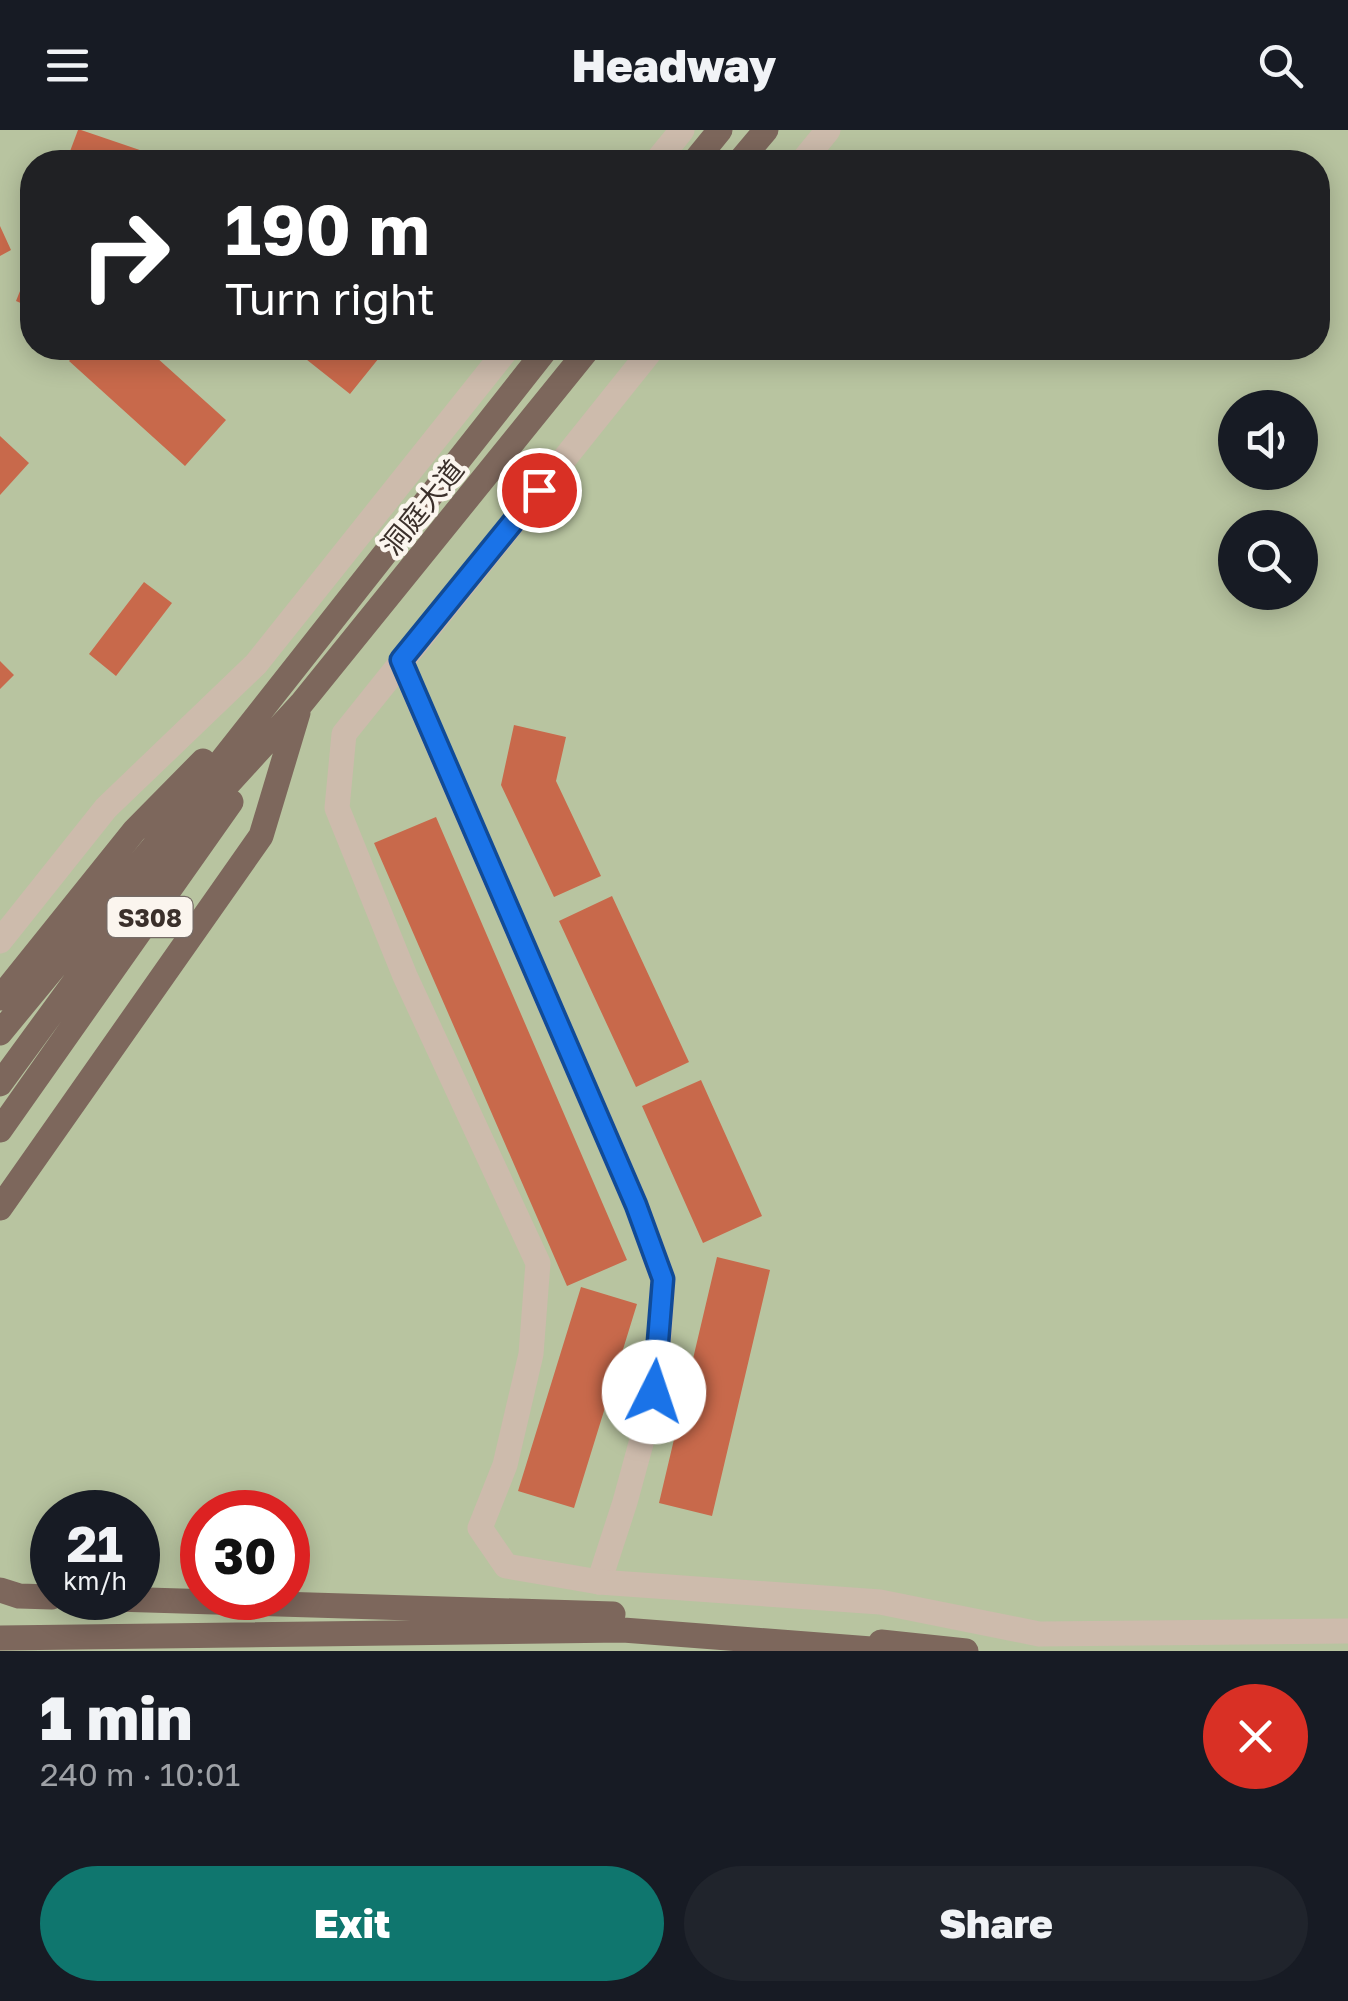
<!DOCTYPE html>
<meta charset="utf-8">
<style>
:root{--surface:#171b24;--page:#20242c;--text:#f1f3f6;--muted:#9ea1a6;--accent:#0f766e}
body{margin:0;font-family:"Golos Text","Noto Sans SC",sans-serif;background:var(--page);color:var(--text);height:100vh;display:flex;flex-direction:column;font-size:38px;white-space:nowrap}
*{box-sizing:border-box;margin:0}
p{font-size:32px;color:var(--muted)}
.icon{flex:none;width:55px;height:55px;fill:none;stroke:currentColor;stroke-width:2;stroke-linecap:round;stroke-linejoin:round}
.map{position:relative;height:1521px;overflow:hidden}
.details{display:flex;flex-direction:column;background:var(--surface);flex:1}
.details>*{flex:none}
.banner{position:absolute;left:20px;top:20px;width:1310px;height:210px;border-radius:40px;box-shadow:0 5px 25px #0003;background:#202124;color:#fff;overflow:hidden}
.buttons{position:absolute;left:1218px;top:260px;display:grid;gap:20px}
.buttons a{display:grid;place-items:center;width:100px;height:100px;border-radius:50%;background:var(--surface);box-shadow:0 5px 25px #0003;font-size:50px}
.speed{position:absolute;left:30px;top:1360px;display:flex;gap:20px;font-size:50px;font-weight:700;text-align:center}
.speed>*{display:grid;place-content:center;width:130px;height:130px;border-radius:50%;background:var(--surface);box-shadow:0 5px 25px #0003;line-height:1}
.speed small{font-size:25px;font-weight:400}
.speed .limit{border:15px solid #d22;background:#fff;color:#111}
.pin{position:absolute;display:grid;place-items:center;width:85px;height:85px;color:#fff;margin:-42px;border:5px solid #fff;border-radius:50%;box-shadow:0 2px 10px #0007}
.me{position:absolute;width:110px;margin:-55px;rotate:4deg;stroke-linejoin:round;filter:drop-shadow(0 0 8px #0008)}
.turn{display:flex;align-items:center;gap:35px;height:210px;padding:0 40px;font-size:45px}
.turn .icon{width:130px;height:130px;stroke-width:2.5}
.turn b{display:block;font-size:70px;line-height:85px}
.round{display:grid;place-items:center;flex:none;width:105px;height:105px;border-radius:52px;background:var(--page)}
.overview{display:flex;align-items:center;justify-content:space-between;height:170px;padding:0 40px}
h1{font-size:60px;font-weight:800;line-height:75px}
.action{display:flex;gap:20px;margin-top:auto;padding:20px 40px}
.action a{flex:1;height:115px;border-radius:60px;background:var(--accent);color:#fff;font-size:40px;font-weight:800;line-height:115px;text-align:center}
.action a+a{background:var(--page);color:var(--text)}
header{display:flex;justify-content:space-between;align-items:center;height:130px;padding:0 40px;background:var(--surface);font-size:45px;font-weight:800}
.map>svg:first-child{display:block}
</style>
<header><svg class="icon" aria-label="menu" viewBox="0 0 24 24"><path d="M4 6h16M4 12h16M4 18h16"/></svg>Headway<svg class="icon" aria-label="search" viewBox="0 0 24 24"><circle cx="10" cy="10" r="6"/><path d="M15 15l6 6"/></svg></header>
<div class="map">
<svg width="1348" height="1521" viewBox="0 0 1348 1521">
<rect width="100%" height="100%" fill="#f4ebe1"/>
<path fill="#b8c4a0" fill-rule="evenodd" d="M0 0H1348V1521H0ZM32 32H1318V218H32ZM1235 278H1300V342H1235ZM1235 398H1300V462H1235ZM52 1382H138V1468H52ZM202 1382H288V1468H202Z"/>
<path fill="#c8694b" d="M78 0H81L175 32H66Z
M0 96 11 120 0 126Z
M32 131V178L16 171Z
M81 218H146L226 290 185 336 69 231Z
M292 218H387L350 264Z
M0 306 29 333 0 365Z
M144 452 172 473 116 546 89 524Z
M0 531 14 545 0 559Z
M514 595 566 607 556 651 601 746 554 767 501 655Z
M436 687 627 1130 567 1156 374 713Z
M612 766 689 932 636 957 559 791Z
M701 950 762 1086 703 1113 642 976Z
M717 1127 770 1140 712 1386 659 1373Z
M581 1157 637 1174 574 1378 518 1361Z"/>
<g fill="none" stroke-linecap="round" stroke-linejoin="round">
<path stroke="#cdbbac" stroke-width="25" d="M401 531 636 1075 663 1149 655 1262 625 1372 599 1452"/>
<path stroke="#cdbbac" stroke-width="25" d="M656 32 682 0
M802 32 828 0
M653 218 344 604 337 678 405 846 538 1133 531 1224 505 1335 480 1398 506 1436 599 1452 880 1472 1039 1504 1348 1501
M0 811 106 678 256 534 508 218"/>
<path stroke="#7d675c" stroke-width="25" d="M694 32 720 0
M739 32 766 0
M0 868 134 701 203 631
M0 903 156 714 547 218
M0 954 149 750 215 668 301 574 589 218
M0 1000 231 672
M0 1078 261 706 298 583
M0 1460 19 1466 52 1467
M81 1468 613 1484
M0 1508 623 1500 897 1521
M881 1512 966 1521"/>
</g>
<g fill="none" stroke-linecap="round" stroke-linejoin="round">
<g stroke="#114b97" stroke-width="25">
<path id="route" d="M539 360 401 530 636 1075 663 1149 654 1262"/>
</g>
<use href="#route" stroke="#1a73e8" stroke-width="18"/>
</g>
<g text-anchor="middle" dominant-baseline="central" stroke-width="9" stroke-linejoin="round" paint-order="stroke">
<rect fill="#fbf5ee" stroke="#756b66" stroke-width="2.5" x="107.5" y="767" width="85" height="40" rx="8"/>
<g font-size="25" font-weight="bold" fill="#3b302b">
<text x="150" y="787">S308</text>
</g>
<g font-size="28" fill="#3b302b" stroke="#fbf5ee">
<text transform="translate(422 377) rotate(-51)">洞庭大道</text>
</g>
</g>
</svg>
<div class="buttons">
<a><svg class="icon" aria-label="sound" viewBox="0 0 24 24"><path d="M4 9h4l5-4v14l-5-4H4zM17 9q2 3 0 6"/></svg></a>
<a><svg class="icon" aria-label="search" viewBox="0 0 24 24"><circle cx="10" cy="10" r="6"/><path d="M15 15l6 6"/></svg></a>
</div>
<div class="speed"><div>21<small>km/h</small></div><div class="limit">30</div></div>
<div class="pin" style="left:539px;top:360px;background:#d93025"><svg class="icon" aria-label="arrive" viewBox="0 0 24 24"><path d="M6 21V4h12l-3 4 3 4H6"/></svg></div>
<svg class="me" style="left:654px;top:1262px" viewBox="-20 -20 40 40"><circle r="19" fill="#fff"/><path d="M0-13L10 11 0 6-10 11z" fill="#1a73e8"/></svg>
<div class="banner">
<div class="turn"><svg class="icon" aria-label="right" viewBox="0 0 24 24"><path d="M7 20v-9h11M14 6l5 5-5 5"/></svg><div><b>190 m</b>Turn right</div></div>
</div>
</div>
<section class="details">
<div class="overview"><div><h1>1 min</h1><p>240 m · 10:01</p></div><a class="round" style="background:#d93025;color:#fff"><svg class="icon" aria-label="close" viewBox="0 0 24 24"><path d="M6 6l12 12M18 6L6 18"/></svg></a></div>
<div class="action"><a>Exit</a><a>Share</a></div>
</section>
